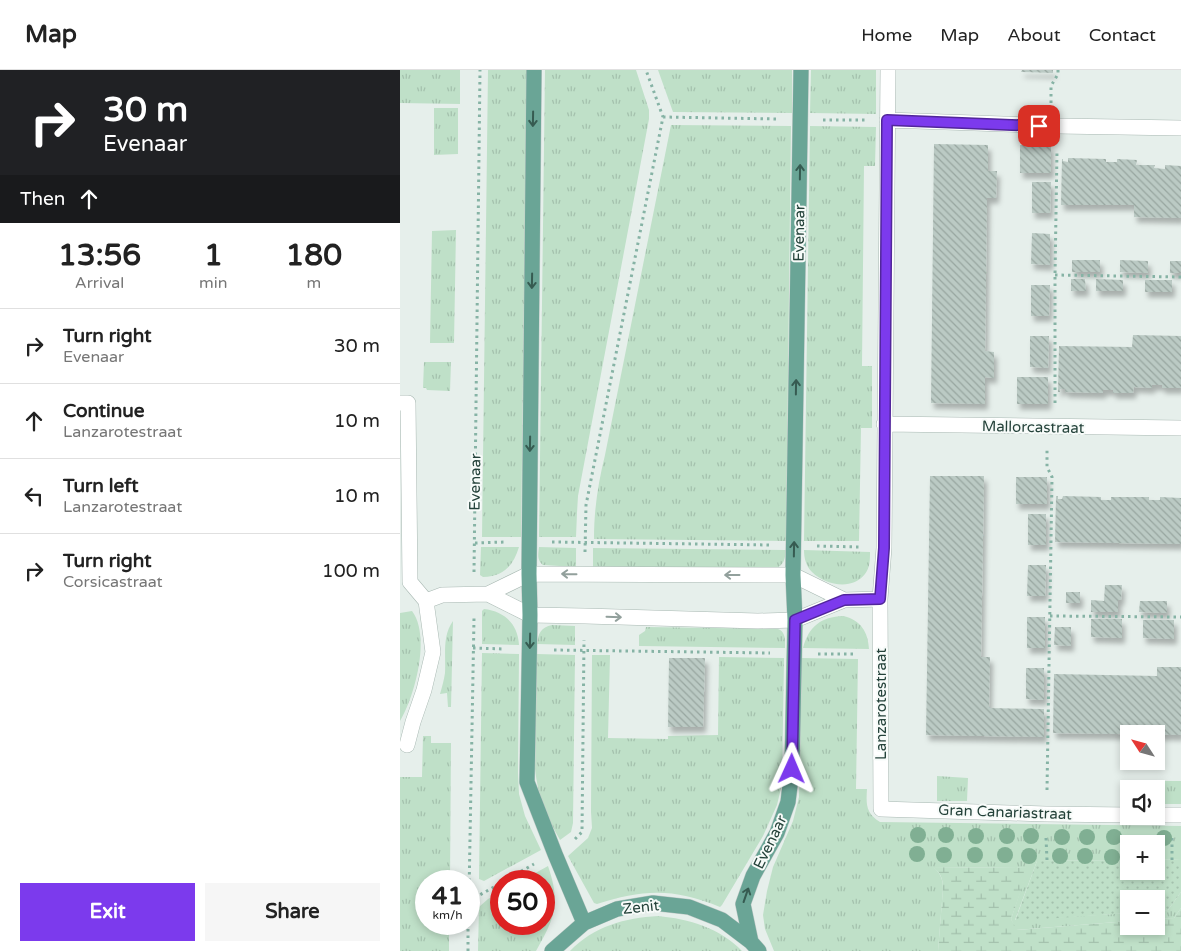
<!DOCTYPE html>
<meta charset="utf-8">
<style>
:root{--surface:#fff;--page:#f6f6f6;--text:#222;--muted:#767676;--line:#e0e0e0;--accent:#7c3aed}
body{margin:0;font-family:"Varela Round",sans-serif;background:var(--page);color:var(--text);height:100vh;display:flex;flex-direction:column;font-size:19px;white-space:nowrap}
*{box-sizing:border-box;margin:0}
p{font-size:16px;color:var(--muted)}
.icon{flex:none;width:28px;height:28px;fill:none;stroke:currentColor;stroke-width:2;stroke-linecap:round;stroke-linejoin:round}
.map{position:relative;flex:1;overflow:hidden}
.details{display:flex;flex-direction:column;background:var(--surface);width:400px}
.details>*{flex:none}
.top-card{background:#202124;color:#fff;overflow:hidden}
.needle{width:32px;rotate:306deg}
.controls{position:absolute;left:720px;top:655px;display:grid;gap:10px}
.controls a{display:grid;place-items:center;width:45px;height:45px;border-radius:0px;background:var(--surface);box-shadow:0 2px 8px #0003;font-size:25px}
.speed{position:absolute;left:15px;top:800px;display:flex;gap:10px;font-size:25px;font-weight:700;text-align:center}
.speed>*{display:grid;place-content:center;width:65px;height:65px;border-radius:50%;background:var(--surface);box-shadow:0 2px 8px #0003;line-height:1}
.speed small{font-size:12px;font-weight:400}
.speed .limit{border:8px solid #d22;background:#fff;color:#111}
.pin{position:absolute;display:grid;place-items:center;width:42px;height:42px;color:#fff;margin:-21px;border-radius:10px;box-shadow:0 2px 8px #0006}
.me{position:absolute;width:55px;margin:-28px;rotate:1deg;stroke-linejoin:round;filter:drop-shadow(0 0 4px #0008)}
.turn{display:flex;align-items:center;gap:18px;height:105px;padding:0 20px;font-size:22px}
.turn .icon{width:65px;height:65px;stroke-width:2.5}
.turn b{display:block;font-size:35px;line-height:42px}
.then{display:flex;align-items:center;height:48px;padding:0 20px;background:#0003;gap:10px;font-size:19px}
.eta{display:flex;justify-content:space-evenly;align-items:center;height:85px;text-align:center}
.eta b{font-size:30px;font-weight:700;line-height:35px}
.cta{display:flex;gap:10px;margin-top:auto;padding:10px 20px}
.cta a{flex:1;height:58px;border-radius:0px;background:var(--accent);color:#fff;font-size:20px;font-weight:700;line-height:58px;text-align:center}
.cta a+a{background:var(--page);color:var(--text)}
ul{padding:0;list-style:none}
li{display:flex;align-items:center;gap:15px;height:75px;padding:0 20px;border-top:1px solid var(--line)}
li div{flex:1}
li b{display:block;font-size:19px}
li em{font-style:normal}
header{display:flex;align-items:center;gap:30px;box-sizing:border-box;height:70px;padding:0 25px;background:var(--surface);border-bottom:1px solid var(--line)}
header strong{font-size:24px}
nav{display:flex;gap:28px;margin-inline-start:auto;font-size:18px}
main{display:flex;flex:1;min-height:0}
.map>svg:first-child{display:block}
</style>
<header>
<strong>Map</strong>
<nav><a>Home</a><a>Map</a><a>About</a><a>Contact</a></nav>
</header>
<main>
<section class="details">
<div class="top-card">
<div class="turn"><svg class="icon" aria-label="right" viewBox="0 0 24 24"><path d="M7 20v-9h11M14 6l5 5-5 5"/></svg><div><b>30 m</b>Evenaar</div></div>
<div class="then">Then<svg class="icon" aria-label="ahead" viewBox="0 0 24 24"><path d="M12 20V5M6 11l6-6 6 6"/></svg></div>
</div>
<div class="eta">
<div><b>13:56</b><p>Arrival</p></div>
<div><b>1</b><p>min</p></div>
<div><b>180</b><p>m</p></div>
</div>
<ul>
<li><svg class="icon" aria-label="right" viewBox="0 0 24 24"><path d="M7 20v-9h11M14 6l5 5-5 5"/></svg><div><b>Turn right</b><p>Evenaar</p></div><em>30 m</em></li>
<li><svg class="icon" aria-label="ahead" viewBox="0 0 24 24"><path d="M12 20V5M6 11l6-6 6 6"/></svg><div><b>Continue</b><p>Lanzarotestraat</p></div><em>10 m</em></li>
<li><svg class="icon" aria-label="left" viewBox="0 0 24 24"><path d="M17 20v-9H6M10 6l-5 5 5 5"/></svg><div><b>Turn left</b><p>Lanzarotestraat</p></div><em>10 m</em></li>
<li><svg class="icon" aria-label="right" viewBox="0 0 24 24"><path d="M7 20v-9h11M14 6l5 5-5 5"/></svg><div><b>Turn right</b><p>Corsicastraat</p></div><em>100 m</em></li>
</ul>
<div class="cta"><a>Exit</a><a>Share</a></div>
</section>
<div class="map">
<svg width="781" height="881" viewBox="0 0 781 881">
<defs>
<pattern id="grass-tufts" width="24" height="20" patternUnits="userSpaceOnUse" patternTransform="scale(1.25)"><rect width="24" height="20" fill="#bfe0c8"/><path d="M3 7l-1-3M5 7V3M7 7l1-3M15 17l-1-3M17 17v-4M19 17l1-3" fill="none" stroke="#a4c1ad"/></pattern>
<pattern id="wetland-marsh" width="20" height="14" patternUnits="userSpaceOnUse" patternTransform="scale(1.25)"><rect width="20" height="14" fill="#bfe0c8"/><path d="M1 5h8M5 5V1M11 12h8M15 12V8" fill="none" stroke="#a4c1ad"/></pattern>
<pattern id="park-dots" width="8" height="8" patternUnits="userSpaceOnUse" patternTransform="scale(1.25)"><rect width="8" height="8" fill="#bfe0c8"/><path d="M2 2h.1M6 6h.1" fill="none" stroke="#a4c1ad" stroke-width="1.8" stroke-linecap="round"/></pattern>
<pattern id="building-back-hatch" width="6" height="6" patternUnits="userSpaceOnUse" patternTransform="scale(1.25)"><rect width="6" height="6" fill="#bbcac4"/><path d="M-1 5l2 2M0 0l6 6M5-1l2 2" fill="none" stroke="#98a6a0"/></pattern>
<filter id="shadow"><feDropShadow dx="3" dy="5.5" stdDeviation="2.5" flood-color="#0004"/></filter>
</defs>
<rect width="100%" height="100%" fill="#e6efeb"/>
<path fill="url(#grass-tufts)" d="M0 0H60V34L0 33Z
M88 0H127L121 467H82Z
M145 0H236L249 40V49L178 426 177 443 176 467H139Z
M258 0H392V43L273 42Z
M411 0H476V44L410 43Z
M34 38H58V84L34 85Z
M271 55 391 56 386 471 194 469C194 439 198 414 205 385Z
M410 56 476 57 475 96H464L462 296H472V358H461L459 471H404Z
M56 160 54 273H30L32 161Z
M24 292H51L50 321 27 320 26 318H23Z
M81 477H119C113 496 104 506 83 507L80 505Z
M139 477 176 478V497L143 495C137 490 138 485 139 477Z
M193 478 386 480C385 489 384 495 375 499L193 497Z
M404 480 470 482C470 489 470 498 465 504 452 521 425 515 412 502 406 496 404 488 404 480Z
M84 539C104 541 118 554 119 575L82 574V541Z
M12 541C31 566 15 626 0 651V543Z
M443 546C461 550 468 562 469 579L403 578C409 556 421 547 443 546Z
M53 551 51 637H48L47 623 40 624C42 617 44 610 45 603 46 586 42 566 53 551Z
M152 555 175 556V575L137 574C138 564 141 557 152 555Z
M246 557 378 559C386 562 385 570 385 578L239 576V565L245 561Z
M82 583 119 584 118 703 119 724 125 746 141 780 84 811 79 809Z
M137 584 175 585 173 753 171 762 160 770C146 745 138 727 135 699Z
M192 585H210L208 668 268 669V666L318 665 319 587 384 588 382 714 377 735 363 766 322 835 320 837C274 818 243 819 197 834L194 833 168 786 188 768 192 758 191 742Z
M402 588 458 589 456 719H467C466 735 466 743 480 752L781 756V789L756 790V774H729V790L637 791 615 850 729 843V851L616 860 611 849 628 798 533 797C541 803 543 810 543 819L538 881H374L365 859 363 845 367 821 373 797 393 751 399 727Z
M23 666H31V673H51L50 811H26V854H49V881H0V707H22Z
M537 706 568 708 567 731H537Z
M728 711H781V734H756V719H729V733H728Z
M148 796C161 834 155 847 136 881H78L79 837 88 829 101 822V854H144V811H121Z
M781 822V838L774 848 756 849V841L768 840Z
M258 846C289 849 320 858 342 881H170C194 856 225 848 258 846Z"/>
<path fill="url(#wetland-marsh)" d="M532 797 629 798 611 849 617 860 729 851V856H756V849L774 848 781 838V881H538L543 819C543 809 541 802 532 797Z"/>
<path fill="url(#park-dots)" d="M781 789V822L768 840 756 841V829H729V843L615 851 637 791 729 790V801H756V790Z"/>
<path fill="url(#building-back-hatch)" filter="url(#shadow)" d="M622 0H653V3L621 2Z
M534 74 588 75V101H597L596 128H587L586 204 585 281 594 282V308L585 307V334L531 333Z
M620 75 651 76V103H620Z
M668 88 706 89V92H717V89L737 90 736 95H755L754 98 765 99V95L781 96V148L734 147V135H661L662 89H663V91L668 92Z
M632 112H651L650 143H632Z
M632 163 650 164V195L631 194Z
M672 190H700V202H672Z
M720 190 748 191V203L720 202Z
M770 191H781V203H770Z
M671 209H685L686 221H671Z
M696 209 723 210V221H696Z
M745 210H772V222H745Z
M631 215H650L649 246H631Z
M733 265 781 266V318H762V315H752V318L734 317 733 323H713V320H703V323L665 322V319H660V322H658L659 276 732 277Z
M630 266H649L648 298 630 297Z
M617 307H648V334H617Z
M530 406H584L581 587H590L589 638 644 639V667L526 665Z
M616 407H647V434H616Z
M656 426H658V429H662L663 426 701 427V430H711V427H749V430H760V427L781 428V474L655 472Z
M628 444H646V475H628Z
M628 495H646L645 526H627Z
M705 515H722L721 530H718V542H691V530L704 531Z
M666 522H680V533H666Z
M740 531H767V543L739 542Z
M627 547H645V578H627Z
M691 549H722V568L691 567Z
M743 550H774V569L743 568Z
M655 557H671V576L654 575Z
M269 588H305L303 657H268Z
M757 597H781V665L653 663 654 604 757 606Z
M626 598H644V630L626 629Z"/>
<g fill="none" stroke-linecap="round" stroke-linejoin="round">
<g stroke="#a8b8b2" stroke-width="16">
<path id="minor" d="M488 0 484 478 480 529 481 739 646 744 729 745
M487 50 658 56 781 58
M0 333H8L10 512 26 531 33 582 24 620 13 652 7 675
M484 354 781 358
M444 530 393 505 129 504 88 524 130 545 185 546 358 551 395 550 444 530 480 529
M26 531 42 525 88 524
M756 745H781"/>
</g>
<g stroke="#c2cac8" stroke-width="16">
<path id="major" d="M134 0 129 504 130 545 127 712 155 784 184 853
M351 872 343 834 353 806 377 763 388 732 392 699 395 550 393 505 401 0
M152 881 184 853 217 839 253 833 289 837 322 850 351 872 359 881"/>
</g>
<path stroke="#86b3a5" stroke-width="3" stroke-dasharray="2.5 4" stroke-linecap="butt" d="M651 33V16L658 4V0
M263 47 377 49
M423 50H465
M655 205 781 207
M655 333V205L657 80
M152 472 371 475
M75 473 106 472
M417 476 461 477
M185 482 186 435 263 47 246 0
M74 502 80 0
M650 546 781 547
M73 578 105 579
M154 580 370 583
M418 584H457
M647 720 652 407 647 397V380
M646 768 647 790
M772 768V791
M175 769 182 762 184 570
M104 811 134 794
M69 824 74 548
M69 831 101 813
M68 881V854"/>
<use href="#minor" stroke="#fff" stroke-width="15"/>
<use href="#major" stroke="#6aa596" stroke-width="15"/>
</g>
<g fill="#80af93">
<circle cx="518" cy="765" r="8"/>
<circle cx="546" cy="765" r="8"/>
<circle cx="576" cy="766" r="8"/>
<circle cx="607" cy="766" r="8"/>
<circle cx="631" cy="766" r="8"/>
<circle cx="662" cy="767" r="8"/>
<circle cx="687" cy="767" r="8"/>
<circle cx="714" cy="767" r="8"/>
<circle cx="764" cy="768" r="8"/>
<circle cx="517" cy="784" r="8"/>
<circle cx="544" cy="785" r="8"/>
<circle cx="575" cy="785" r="8"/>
<circle cx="605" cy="785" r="8"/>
<circle cx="629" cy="786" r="8"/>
<circle cx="660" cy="786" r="8"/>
<circle cx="685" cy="786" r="8"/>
<circle cx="712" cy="787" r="8"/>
</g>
<defs><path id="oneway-shaft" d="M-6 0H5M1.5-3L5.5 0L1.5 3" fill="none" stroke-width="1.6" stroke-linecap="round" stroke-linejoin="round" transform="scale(1.25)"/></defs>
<g stroke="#365b51">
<use href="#oneway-shaft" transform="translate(133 49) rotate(91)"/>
<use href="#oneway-shaft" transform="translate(400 102) rotate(-89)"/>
<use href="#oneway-shaft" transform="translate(132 211) rotate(91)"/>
<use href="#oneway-shaft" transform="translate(396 317) rotate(-89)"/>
<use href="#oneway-shaft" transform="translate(130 374) rotate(91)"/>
<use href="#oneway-shaft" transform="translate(394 479) rotate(-89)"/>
<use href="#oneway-shaft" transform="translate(130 571) rotate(91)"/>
<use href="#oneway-shaft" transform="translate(346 825) rotate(-71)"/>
</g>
<g stroke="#92a09c">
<use href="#oneway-shaft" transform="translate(169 504) rotate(-179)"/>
<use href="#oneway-shaft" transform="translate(332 505) rotate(-180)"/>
<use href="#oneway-shaft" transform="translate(214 547) rotate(2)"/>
</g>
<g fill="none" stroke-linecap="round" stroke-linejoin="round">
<g stroke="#51269a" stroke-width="12">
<path id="route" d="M392 699 395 550 444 530 480 529 484 478 487 50 639 56"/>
</g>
<use href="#route" stroke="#7c3aed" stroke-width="9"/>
</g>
<g text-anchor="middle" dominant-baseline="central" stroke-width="4" stroke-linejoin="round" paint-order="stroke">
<g font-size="15" fill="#24423a" stroke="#f7fbf9">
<text transform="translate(399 163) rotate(-89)">Evenaar</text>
<text transform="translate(633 357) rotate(1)">Mallorcastraat</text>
<text transform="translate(75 412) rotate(-89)">Evenaar</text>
<text transform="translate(481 634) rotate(-90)">Lanzarotestraat</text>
<text transform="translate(605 742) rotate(2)">Gran Canariastraat</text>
<text transform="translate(370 772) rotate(-64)">Evenaar</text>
<text transform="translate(241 837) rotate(-6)">Zenit</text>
</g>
</g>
</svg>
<div class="controls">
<a><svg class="needle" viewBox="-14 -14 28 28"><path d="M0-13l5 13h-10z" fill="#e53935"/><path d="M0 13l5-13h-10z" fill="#767676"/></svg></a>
<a><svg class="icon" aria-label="sound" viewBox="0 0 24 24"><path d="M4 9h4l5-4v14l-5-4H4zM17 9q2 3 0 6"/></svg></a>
<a>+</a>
<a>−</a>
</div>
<div class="speed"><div>41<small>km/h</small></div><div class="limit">50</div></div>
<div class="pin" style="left:639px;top:56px;background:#d93025"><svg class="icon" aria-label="arrive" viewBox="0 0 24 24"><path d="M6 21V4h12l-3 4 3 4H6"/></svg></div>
<svg class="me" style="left:392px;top:699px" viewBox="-20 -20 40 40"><path d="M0-17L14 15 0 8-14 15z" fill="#7c3aed" stroke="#fff" stroke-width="4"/></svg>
</div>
</main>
